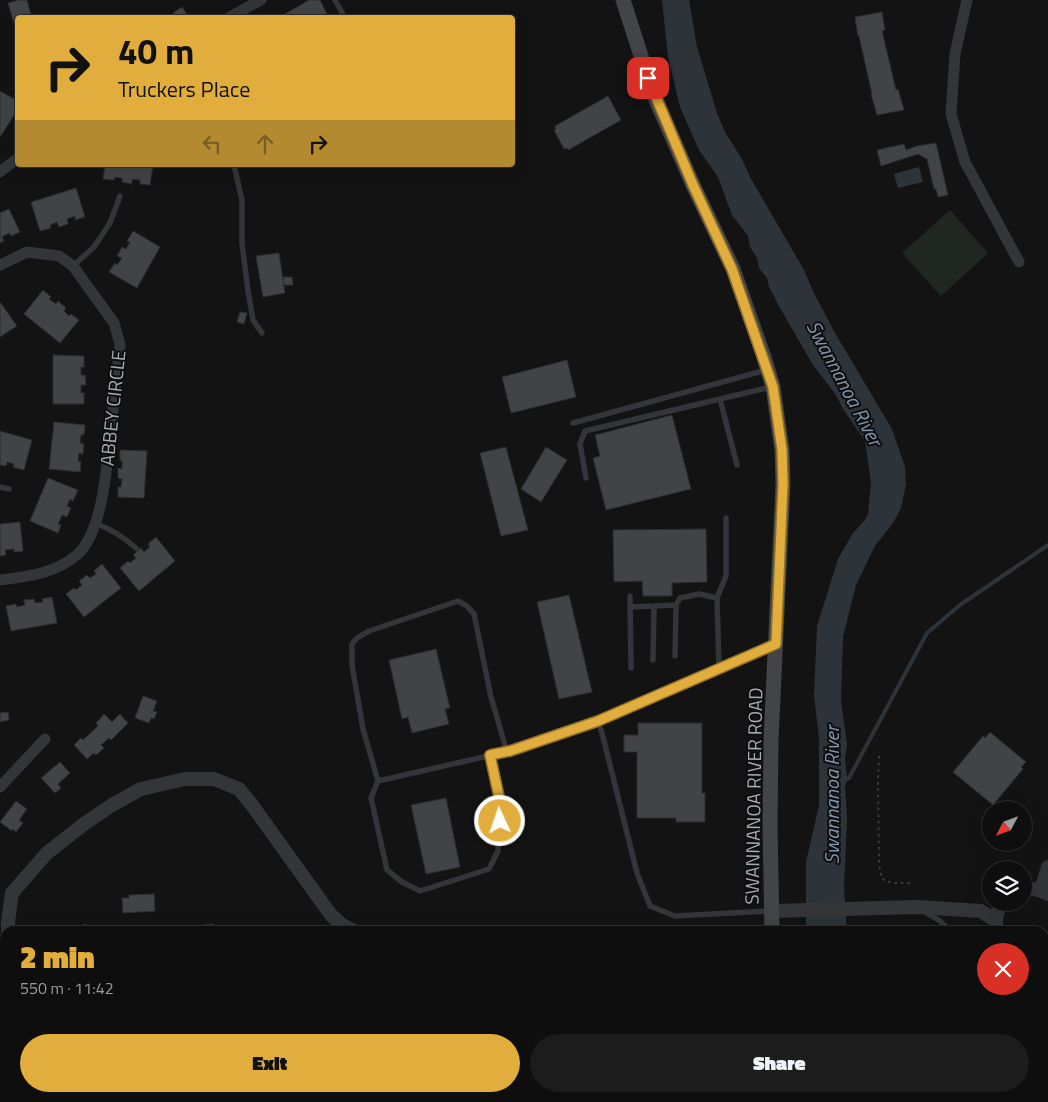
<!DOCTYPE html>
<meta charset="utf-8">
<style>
:root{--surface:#0e0e0f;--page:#1c1c1d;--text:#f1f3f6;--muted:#9b9c9e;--line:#2e2e2f;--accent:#e1ad3d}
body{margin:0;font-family:"Titillium Web",sans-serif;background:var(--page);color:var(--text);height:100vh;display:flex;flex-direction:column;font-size:19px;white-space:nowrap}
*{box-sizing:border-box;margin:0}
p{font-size:16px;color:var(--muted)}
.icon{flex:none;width:28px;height:28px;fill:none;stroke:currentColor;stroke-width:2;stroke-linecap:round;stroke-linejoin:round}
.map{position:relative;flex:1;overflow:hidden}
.drawer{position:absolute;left:0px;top:926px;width:1049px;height:176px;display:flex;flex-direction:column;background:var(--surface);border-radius:15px 15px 0 0;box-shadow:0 5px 20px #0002,0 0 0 1px var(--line)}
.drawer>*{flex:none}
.top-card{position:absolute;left:15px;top:15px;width:500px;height:152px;border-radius:5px;box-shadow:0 5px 20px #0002,0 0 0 1px var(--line);background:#e1ad3d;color:#111;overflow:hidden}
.needle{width:32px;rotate:229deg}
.fabs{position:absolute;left:982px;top:801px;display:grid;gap:10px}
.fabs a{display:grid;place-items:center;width:50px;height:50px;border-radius:50%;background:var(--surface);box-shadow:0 5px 20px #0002,0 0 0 1px var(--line);font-size:25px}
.pin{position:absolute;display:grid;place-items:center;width:42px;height:42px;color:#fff;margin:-21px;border-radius:10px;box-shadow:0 2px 8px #0006}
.me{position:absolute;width:55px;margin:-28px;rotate:357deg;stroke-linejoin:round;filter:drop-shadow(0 0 4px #0008)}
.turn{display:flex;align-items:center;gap:18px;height:105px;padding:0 20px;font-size:22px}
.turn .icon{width:65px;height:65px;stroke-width:2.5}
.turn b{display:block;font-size:35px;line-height:42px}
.lanes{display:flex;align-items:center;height:48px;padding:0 20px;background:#0003;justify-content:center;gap:25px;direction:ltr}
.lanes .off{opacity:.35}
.round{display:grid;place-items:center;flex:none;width:52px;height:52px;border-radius:26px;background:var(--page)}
.head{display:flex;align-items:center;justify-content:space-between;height:85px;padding:0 20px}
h1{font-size:30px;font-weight:800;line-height:38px;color:var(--accent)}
.cta{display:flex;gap:10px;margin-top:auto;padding:10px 20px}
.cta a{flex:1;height:58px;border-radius:30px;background:var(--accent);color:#111;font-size:20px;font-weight:800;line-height:58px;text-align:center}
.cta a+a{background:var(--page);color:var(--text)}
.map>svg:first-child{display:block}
</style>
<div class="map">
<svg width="1048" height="1102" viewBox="0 0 1048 1102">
<rect width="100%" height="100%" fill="#131314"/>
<path fill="#1f2720" d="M950 210 988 253 941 296 902 253Z"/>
<path fill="#2c3339" d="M662 0H689L697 47 717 113 725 132 742 159 750 177 804 270 813 291 835 333 892 429 905 467 906 484 901 508 893 523 875 546 856 585 843 637 841 700 847 745 845 757 847 779 845 786 847 817 844 888 847 931H806V862L819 806V737L814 696 817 626 838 559 853 533 865 520 868 514 871 483 865 441 843 409 836 395 813 365 780 308 769 287 767 278 759 268 757 258 750 247 748 236 732 215 718 177 699 150 680 107 668 57Z
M919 167 923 182 898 188 894 174Z"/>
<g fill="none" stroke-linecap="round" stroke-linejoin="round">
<path stroke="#2c3339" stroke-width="4" d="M843 780 849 778 927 633 960 605 1048 545"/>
</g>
<path fill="#424347" stroke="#2d2d30" d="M19 0H27L31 15 18 18V23L14 24 8 3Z
M309 0H320L329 18H278Z
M182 7 189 18H176L173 13Z
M882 12 885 30 882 31 896 90 898 89 904 110 877 115 871 94H872L859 36H858L855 17Z
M0 91 18 101V109L0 137Z
M608 96 621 120 568 150 567 148 564 149 554 130 556 129 555 126Z
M936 143 948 195 938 197 936 189H934L927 159 918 154 881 166 877 150 904 144 906 150 917 146Z
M105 165H153L150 185 140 184V180L132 179V184L122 182V178L115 177 114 180 103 179Z
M76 188 85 217 75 220V216L67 219 68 224 59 227 57 222 50 225 51 228 40 231 31 202Z
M9 209 20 232 11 236 9 233 2 237 4 241 0 243V213Z
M133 231 160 247 137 288 109 272 115 263 117 265 122 258 117 256 122 247 126 249 130 242 127 241Z
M279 253 285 293 263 297 256 256Z
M283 277H292L293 285H284Z
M43 290 51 297 49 299 56 304 58 301 66 308 64 311 69 316 71 314 79 320 60 343 24 314Z
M0 302 17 326 0 337Z
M240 312 247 313 244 324 237 322Z
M53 355 84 356V367H81V375H85L86 385H81V393H84V404H53Z
M567 360 576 397 511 413 502 377Z
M672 415 691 489 606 510 593 458 600 456 595 435Z
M54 422 85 425 84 435H81L80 443 84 444 83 454 79 453 78 461 81 462 80 472 49 469Z
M0 431 32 440 24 470 13 467 14 464 7 462 6 466 0 465Z
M506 447 528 530 501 536 480 453Z
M546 447 567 460 541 502 521 489Z
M120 450 147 451 144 498 118 497V487H121L122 479 118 478V468L122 469V461H120Z
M48 478 78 490 73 501 70 499 67 506 71 508 67 517 62 515 58 524 61 525 58 533 30 521Z
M20 522 23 551 14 552V549L5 550 6 555 0 556V524Z
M706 529 707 582 672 583V596H643L642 581 614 582 613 530Z
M156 537 175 561 139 591 120 568 128 561 130 563 136 558 133 555 141 548 144 552 150 547 148 544Z
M102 564 121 588 84 617 66 594 74 588 76 590 82 585 79 581 87 575 90 578 96 574 94 571Z
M569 595 592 692 559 699 537 602Z
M52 597 57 623 11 631 6 606 16 604 17 607 25 605 24 600 34 599 35 603 43 602 42 599Z
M436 649 450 708 445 709 449 724 412 733 408 717 402 719 389 660Z
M143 696 157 701 153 711 157 712 154 719 151 718 149 723 135 718Z
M8 712 9 720 0 722V713Z
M104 714 112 722 120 714 128 723 111 740 109 738 101 745 104 748 96 755 94 753 87 759 74 745 81 738 83 740 98 726 96 723Z
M638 723H702V793H705V822H676V818H637V752H624V735H638Z
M990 732 1026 762 1021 767 1023 769 993 805 953 772 983 736 985 738Z
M60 762 70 773 58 784 61 788 55 793 41 778Z
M446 798 460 867 426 874 411 805Z
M16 801 27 809 19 820 23 823 16 832 13 829 12 831 0 822Z
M154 894 155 911 123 913 122 898H129V895Z
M84 924 105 931H81Z
M213 924 214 931H196L195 926Z
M1044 983H1048V1053H1045L1044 1045Z"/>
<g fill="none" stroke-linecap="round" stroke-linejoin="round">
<path stroke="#3a3c40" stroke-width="2" stroke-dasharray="2.5 4" stroke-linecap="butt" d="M879 756 878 783 879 865 882 879 892 883H914
M858 1102 859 1098"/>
<path stroke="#343539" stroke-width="5.5" d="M335 0 345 18
M234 165 242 200V243L248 291 253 320 262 333
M73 266 94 247 110 223 120 196
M720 399 737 465
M573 423 766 370
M586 478 580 444 585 431 771 387
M0 487 9 489
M95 523C111 529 124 537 137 549
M630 596 631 668
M654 606 676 605
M630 607 654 606 653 660
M675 656 676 605 680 598 699 594 717 598
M719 669 717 598 726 576V518
M598 721 602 733 637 873 650 906 675 916 770 911
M490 755 501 806 498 851 489 869 420 891 402 882 387 870 371 798 378 781 363 729 352 665V644L357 638 369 631 458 601 467 606 474 614 491 697 507 752
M378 781 510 751 598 721 774 644
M923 911 940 921 950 931
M994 1098 1015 1102"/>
<path stroke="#343539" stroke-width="11" d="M967 0 955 54 951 114 965 162 1019 262
M228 18 261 0
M0 172 18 158
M0 265 27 252 59 256 73 266 114 323 120 344C117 372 114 399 111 427 107 462 104 529 78 554 57 573 27 577 0 580
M0 787 45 739
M82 1102 84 1098"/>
<path stroke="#343539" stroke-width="14" d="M1024 889C1033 888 1040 890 1048 894
M1041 890 1048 867
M772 911 917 907 981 911 996 921
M8 931V922L12 893 47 853 84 824 112 805 141 789 185 779H214L239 789 252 805 331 915 342 925 354 931
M997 931C995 920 996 913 1002 902
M1044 952 1048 949
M30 1098V1102
M576 1098 578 1102"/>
<path stroke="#424449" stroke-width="15" d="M623 0 653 93 693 185 733 269 764 357 773 387 782 450 783 484 771 740 770 825 772 931
M765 1102 766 1098"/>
</g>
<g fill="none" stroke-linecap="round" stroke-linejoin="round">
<g stroke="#927028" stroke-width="12">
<path id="route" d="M500 821 501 806 490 755 510 751 598 721 776 644 783 484 782 450 773 387 732 269 693 185 648 78"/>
</g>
<use href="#route" stroke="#e1ad3d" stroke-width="9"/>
</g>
<g text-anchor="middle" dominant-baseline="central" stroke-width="4" stroke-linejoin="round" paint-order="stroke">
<g font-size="19" fill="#a5aab3" stroke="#0e0e0f">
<text transform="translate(112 408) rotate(-84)">ABBEY CIRCLE</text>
<text transform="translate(753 796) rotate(-89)">SWANNANOA RIVER ROAD</text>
</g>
<g font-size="20" font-style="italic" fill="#7f96ac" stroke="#0e0e0f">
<text transform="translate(845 383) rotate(62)">Swannanoa River</text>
<text transform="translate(831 795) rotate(-90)">Swannanoa River</text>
</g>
</g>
</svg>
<div class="fabs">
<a><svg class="needle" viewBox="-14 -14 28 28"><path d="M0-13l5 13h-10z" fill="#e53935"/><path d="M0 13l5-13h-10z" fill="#9b9c9e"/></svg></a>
<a><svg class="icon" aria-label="layers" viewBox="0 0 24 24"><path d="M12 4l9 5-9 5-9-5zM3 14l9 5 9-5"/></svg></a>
</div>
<div class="pin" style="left:648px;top:78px;background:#d93025"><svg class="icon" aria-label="arrive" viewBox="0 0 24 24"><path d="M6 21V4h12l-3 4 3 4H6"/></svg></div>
<svg class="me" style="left:500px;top:821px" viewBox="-20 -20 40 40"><circle r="17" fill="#e1ad3d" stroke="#fff" stroke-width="3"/><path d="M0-11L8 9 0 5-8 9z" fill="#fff"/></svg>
<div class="top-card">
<div class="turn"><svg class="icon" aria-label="right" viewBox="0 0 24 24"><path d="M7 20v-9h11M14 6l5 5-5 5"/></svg><div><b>40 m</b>Truckers Place</div></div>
<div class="lanes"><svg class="icon off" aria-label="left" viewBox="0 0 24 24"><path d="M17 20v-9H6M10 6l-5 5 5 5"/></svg><svg class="icon off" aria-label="ahead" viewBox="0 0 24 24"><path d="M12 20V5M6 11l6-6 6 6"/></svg><svg class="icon" aria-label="right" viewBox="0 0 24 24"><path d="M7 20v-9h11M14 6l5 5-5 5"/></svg></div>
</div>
<section class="drawer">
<div class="head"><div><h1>2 min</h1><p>550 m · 11:42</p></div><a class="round" style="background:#d93025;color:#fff"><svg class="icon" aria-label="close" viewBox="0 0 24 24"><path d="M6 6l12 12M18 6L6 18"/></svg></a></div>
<div class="cta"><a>Exit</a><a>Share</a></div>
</section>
</div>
